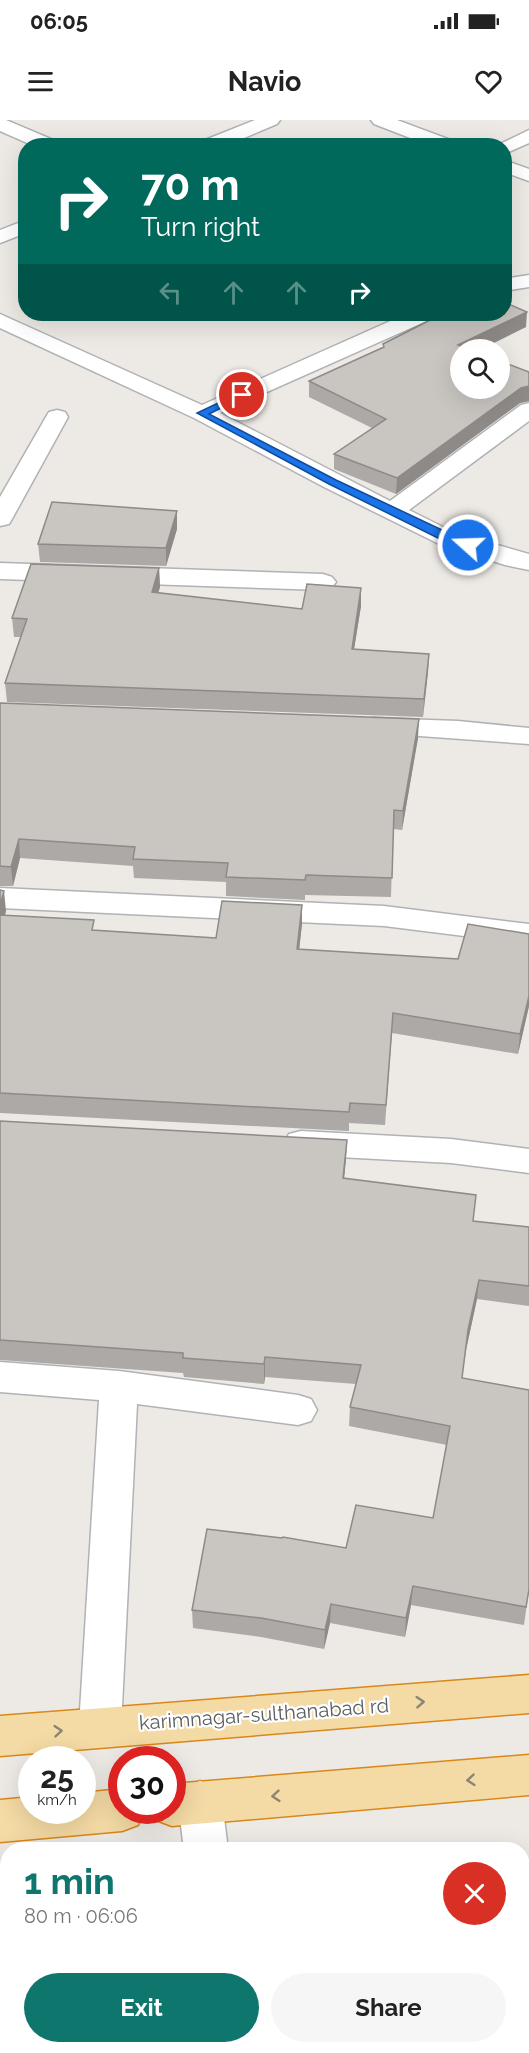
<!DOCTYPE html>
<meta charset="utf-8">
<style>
:root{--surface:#fff;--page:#f6f6f6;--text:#222;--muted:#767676;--accent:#0f766e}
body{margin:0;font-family:Raleway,sans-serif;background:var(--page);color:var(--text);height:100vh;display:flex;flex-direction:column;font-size:22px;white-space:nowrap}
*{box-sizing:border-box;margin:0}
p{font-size:20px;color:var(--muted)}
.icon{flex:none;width:33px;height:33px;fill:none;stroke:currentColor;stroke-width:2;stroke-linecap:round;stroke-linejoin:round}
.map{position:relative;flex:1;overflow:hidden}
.sheet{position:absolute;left:0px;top:1722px;width:530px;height:212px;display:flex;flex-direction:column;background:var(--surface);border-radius:24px 24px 0 0;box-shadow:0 6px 24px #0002}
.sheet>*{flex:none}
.hud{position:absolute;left:18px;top:18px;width:494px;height:183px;border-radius:24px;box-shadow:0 6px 24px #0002;background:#00695c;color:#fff;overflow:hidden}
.buttons{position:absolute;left:450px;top:219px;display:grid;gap:12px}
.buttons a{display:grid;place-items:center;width:60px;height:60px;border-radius:50%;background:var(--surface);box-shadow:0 6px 24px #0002;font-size:30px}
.speed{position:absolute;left:18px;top:1626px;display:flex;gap:12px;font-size:30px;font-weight:700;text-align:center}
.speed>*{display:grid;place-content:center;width:78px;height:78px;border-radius:50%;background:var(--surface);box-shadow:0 6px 24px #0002;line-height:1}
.speed small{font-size:15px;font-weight:400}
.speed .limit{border:9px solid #d22;background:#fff;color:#111}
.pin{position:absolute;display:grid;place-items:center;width:51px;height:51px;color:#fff;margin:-26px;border:3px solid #fff;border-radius:50%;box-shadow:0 2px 6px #0007}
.me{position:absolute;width:66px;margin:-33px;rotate:290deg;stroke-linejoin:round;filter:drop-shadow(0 0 4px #0008)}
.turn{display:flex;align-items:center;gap:21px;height:126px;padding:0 24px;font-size:27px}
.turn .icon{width:78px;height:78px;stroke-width:2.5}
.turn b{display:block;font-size:42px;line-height:51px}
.lanes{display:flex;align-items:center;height:57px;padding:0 24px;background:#0003;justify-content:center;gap:30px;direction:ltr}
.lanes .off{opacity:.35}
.round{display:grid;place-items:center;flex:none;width:63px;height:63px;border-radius:32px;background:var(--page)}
.headline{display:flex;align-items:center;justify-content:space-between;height:102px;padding:0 24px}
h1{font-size:36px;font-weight:700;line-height:45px;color:var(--accent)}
.primary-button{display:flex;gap:12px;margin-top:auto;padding:12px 24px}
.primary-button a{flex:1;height:69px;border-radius:36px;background:var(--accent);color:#fff;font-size:24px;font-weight:700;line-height:69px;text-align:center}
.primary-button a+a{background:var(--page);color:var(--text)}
.status{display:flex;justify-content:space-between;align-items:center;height:42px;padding:0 30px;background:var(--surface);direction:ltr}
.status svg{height:16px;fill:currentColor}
header{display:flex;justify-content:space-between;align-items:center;height:78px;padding:0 24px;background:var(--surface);font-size:27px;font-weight:700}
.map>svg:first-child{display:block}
</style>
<div class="status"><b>06:05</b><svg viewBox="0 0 49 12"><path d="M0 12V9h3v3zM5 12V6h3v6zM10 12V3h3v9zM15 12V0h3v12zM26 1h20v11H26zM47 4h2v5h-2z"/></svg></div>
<header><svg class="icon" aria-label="menu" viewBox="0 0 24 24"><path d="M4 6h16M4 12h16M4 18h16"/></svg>Navio<svg class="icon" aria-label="heart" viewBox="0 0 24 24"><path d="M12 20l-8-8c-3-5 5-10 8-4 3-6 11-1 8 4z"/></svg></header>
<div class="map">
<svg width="529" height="1933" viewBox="0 0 529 1933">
<rect width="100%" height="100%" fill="#edeae5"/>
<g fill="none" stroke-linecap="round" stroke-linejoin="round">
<g stroke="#b0b2b5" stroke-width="3">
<path id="minor" d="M0 0H6L58 22 60 26H34L0 11Z
M255 0H280L277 4 225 26H198L200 22Z
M371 0H397L456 22 458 26H431L374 4Z
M529 10V23L504 34V26H496Z
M504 40 529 49V61L504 52Z
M26 100V113L0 123V110Z
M529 155V167L504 171V159Z
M0 194 202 285 406 194H433L431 199 220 293 390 381 521 285 529 283V301L409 390 455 413 529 434V450L505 445 437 423 324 367 194 298 0 208Z
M57 290 65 292 68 297 12 399 9 404 0 406V377L46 297 49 292Z
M0 443 323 454 332 457 336 462 332 467 323 470 0 459Z
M374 598 458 601 529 608V624L364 612 360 606 364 600Z
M0 768 384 786 529 804V824L384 806 0 788Z
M301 1011 451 1019 529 1029V1053L451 1043 301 1035 289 1032 284 1023 289 1014Z
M0 1242 119 1251 298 1275 311 1279 317 1290 311 1301 298 1305 137 1284 121 1607 115 1621 100 1627 85 1621 79 1607 99 1280 0 1272Z
M200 1661 216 1667 222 1682 228 1730H184L178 1682 184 1667Z
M206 1926H254V1933H206Z"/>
</g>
<g stroke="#d98819" stroke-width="3">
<path id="trunk" d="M529 1555V1593L0 1636V1596Z
M529 1635V1675L172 1706 156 1700 152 1690H172V1664Z
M122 1669V1690H144L138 1705 122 1711 0 1722V1680L32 1677V1690H82V1673Z"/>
</g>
<use href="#minor" fill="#fff" fill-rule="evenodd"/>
<use href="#trunk" fill="#f4daa4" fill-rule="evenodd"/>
</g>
<path fill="#ada9a6" d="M526 207 460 230 529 252V281L520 283 396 374 334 349V334L372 308 309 277V261L383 227V224Z
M177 391V409L166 446 40 442 38 424Z
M159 448 160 467 158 473 302 489 361 468V486L354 529 429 534 423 597 7 582 5 563 21 517H14L12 498Z
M0 583 418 618 402 710 393 709 391 777 305 775V780L226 776V762L134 758 133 746 20 738 13 766H0Z
M0 770 6 791 5 795 95 810 216 818 302 785V804L299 829 458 839 529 814V886L518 934 392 913 385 1005 349 1003V1011L0 993Z
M0 1001 347 1020 344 1059 473 1101 529 1107V1186L477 1179 466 1230 462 1258 529 1469 524 1505 411 1485 405 1517 330 1503 324 1529 261 1517 193 1508 192 1490 346 1428 433 1398 447 1325 349 1306 350 1287 356 1264 265 1257 264 1264 184 1257 183 1253 0 1240Z
M522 1781 529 1782V1817L522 1818Z"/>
<path fill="#8d8a87" d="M527 192 526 207 480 230H460L458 225Z
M529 266V281L520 283 396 374 397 358 521 268Z
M177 391V409L166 446V428Z
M159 448 160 467 153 490 152 472Z
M361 468V486L351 548 352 529Z
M429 534 428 553 423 597 424 579Z
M419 599 418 618 402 710 403 691Z
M19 719 20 738 13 766 11 747Z
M4 771 6 791 0 813V785Z
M302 785V804L297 849V829Z
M529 876V886L518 934 520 914Z
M347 1020 346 1040 342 1078 343 1058Z
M479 1160 477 1179 466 1230 468 1210Z
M265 1237V1257L264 1264V1244Z
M413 1466 411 1485 405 1517 406 1498Z
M331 1484 330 1503 324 1529 325 1510Z
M22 1926H25V1933H22Z"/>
<path fill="#c9c5c1" stroke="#8d8a87" stroke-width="1.5" d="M504 182 527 192 458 225 471 230H460V268H500V241L529 252V266L521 268 397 358 334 334 386 299 309 261 384 227 383 224 442 194H504Z
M52 382 177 391 166 428 38 424Z
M31 444 159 448 152 472 302 489 307 464 361 468 352 529 429 534 424 579 5 563 27 499 12 498Z
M0 583 419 599 403 691 394 690 392 758 306 755 305 760 226 757 228 743 133 739 135 727 19 719 11 747 0 746Z
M0 770 4 771 0 785Z
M222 781 302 785 297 829 458 839 468 804 529 814V876L520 914 393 893 386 985 350 983 349 992 0 973V795L94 800 92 810 216 818Z
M0 1001 347 1020 343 1058 476 1075 473 1101 529 1107V1166L479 1160 468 1210 462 1258 529 1270V1469L526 1487 413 1466 406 1498 331 1484 325 1510 261 1498 192 1490 207 1409 282 1418 283 1417 346 1428 356 1385 433 1398 450 1306 350 1287 361 1245 265 1237 264 1244 183 1238V1233L0 1220Z
M522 1781 529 1782V1807L522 1808Z
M0 1811H8V1926H22V1933H0Z
M122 1926H169V1933H122Z"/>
<defs><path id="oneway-chevron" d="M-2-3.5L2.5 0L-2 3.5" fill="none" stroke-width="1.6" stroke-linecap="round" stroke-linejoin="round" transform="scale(1.5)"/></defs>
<g stroke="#8a8576">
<use href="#oneway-chevron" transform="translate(420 1582) rotate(-4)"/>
<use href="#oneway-chevron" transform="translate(58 1611) rotate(-5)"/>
<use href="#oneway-chevron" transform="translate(471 1660) rotate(175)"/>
<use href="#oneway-chevron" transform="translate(276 1676) rotate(175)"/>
</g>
<path fill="#1a73e8" stroke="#114b97" stroke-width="1.5" d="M239 273 247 275 209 294 336 360 474 425 468 428 442 420 329 364 197 293Z"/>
<g text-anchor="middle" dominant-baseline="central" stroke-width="4.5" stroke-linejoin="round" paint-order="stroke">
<g font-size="20" fill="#5c6063" stroke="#fff">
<text transform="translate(264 1594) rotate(-4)">karimnagar-sulthanabad rd</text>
</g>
</g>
</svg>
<div class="buttons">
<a><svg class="icon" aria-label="search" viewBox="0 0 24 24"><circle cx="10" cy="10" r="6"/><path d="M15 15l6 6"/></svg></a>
</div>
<div class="speed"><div>25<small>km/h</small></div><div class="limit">30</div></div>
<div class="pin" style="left:242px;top:275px;background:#d93025"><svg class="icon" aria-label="arrive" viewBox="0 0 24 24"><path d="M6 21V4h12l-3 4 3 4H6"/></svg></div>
<svg class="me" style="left:468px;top:425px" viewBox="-20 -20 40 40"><circle r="17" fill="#1a73e8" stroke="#fff" stroke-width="3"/><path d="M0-11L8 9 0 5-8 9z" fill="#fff"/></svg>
<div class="hud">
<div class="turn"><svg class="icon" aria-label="right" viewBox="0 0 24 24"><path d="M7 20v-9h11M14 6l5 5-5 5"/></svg><div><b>70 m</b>Turn right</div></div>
<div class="lanes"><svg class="icon off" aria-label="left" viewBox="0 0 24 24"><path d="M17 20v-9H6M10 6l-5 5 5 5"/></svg><svg class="icon off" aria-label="ahead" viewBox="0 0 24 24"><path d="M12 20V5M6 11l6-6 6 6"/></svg><svg class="icon off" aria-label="ahead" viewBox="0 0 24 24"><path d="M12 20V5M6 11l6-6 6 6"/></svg><svg class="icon" aria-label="right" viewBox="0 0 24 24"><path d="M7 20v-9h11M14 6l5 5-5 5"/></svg></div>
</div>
<section class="sheet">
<div class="headline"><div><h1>1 min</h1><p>80 m · 06:06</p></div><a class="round" style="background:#d93025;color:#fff"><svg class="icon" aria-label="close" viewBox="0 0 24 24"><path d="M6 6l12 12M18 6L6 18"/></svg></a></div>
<div class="primary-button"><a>Exit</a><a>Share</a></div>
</section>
</div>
